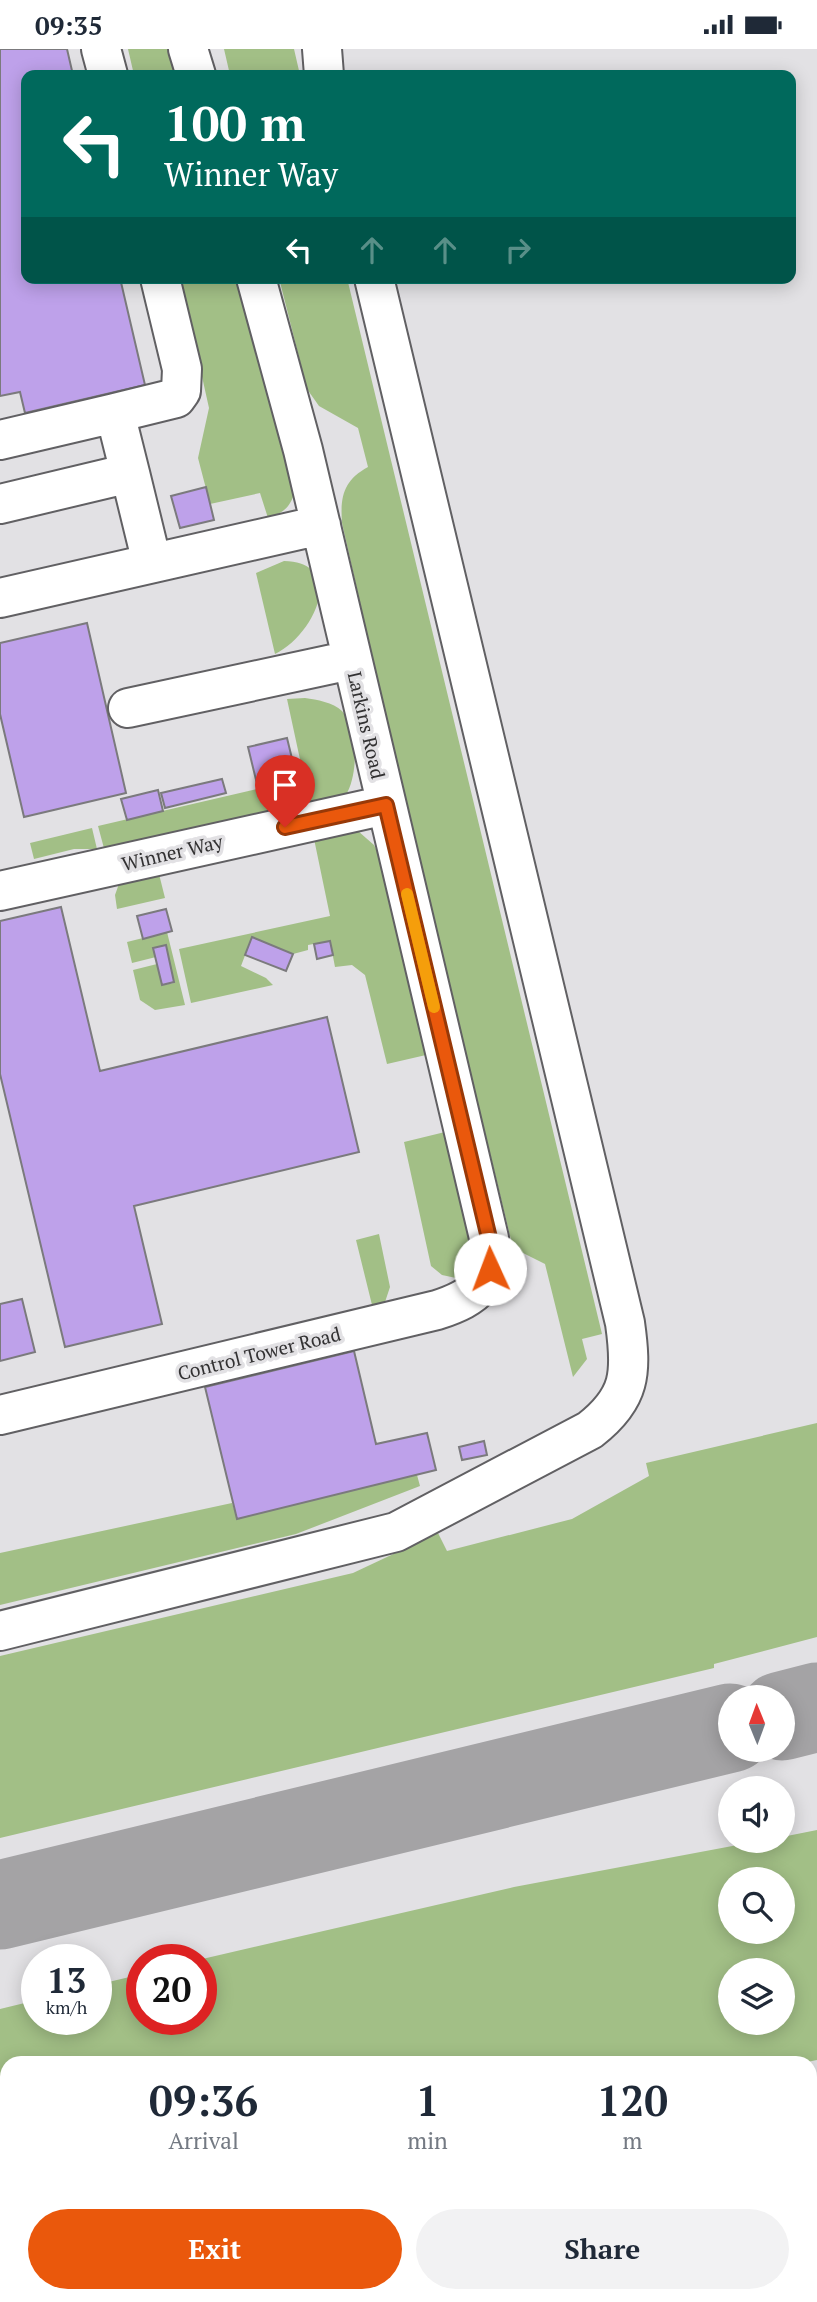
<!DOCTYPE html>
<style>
:root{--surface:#fff;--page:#f2f2f3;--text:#1f2937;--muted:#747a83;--accent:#ea580c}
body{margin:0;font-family:"PT Serif",serif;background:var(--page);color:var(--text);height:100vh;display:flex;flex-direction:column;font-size:26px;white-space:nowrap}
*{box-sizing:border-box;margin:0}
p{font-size:23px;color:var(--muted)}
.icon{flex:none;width:38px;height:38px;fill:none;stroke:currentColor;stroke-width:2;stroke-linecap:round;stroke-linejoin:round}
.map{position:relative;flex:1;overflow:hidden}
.sheet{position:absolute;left:0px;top:2007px;width:817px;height:247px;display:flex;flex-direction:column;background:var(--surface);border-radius:21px 21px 0 0;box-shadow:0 4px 18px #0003}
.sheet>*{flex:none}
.hud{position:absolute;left:21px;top:21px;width:775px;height:214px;border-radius:14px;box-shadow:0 4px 18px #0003;background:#00695c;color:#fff;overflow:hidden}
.needle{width:46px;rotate:359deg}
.buttons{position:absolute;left:718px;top:1636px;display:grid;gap:14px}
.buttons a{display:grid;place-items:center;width:77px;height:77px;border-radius:50%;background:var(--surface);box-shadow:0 4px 18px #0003;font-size:35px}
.speed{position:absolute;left:21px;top:1895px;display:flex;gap:14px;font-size:35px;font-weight:700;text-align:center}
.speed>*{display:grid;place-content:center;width:91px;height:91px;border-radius:50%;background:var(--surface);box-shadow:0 4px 18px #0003;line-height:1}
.speed small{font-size:18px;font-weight:400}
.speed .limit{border:10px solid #d22;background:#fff;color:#111}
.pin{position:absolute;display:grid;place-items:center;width:60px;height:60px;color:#fff;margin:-72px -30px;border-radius:50% 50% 50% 0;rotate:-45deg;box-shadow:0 0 7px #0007}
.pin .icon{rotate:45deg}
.me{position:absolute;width:77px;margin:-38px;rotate:358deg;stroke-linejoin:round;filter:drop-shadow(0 0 5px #0008)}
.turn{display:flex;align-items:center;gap:24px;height:147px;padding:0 28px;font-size:32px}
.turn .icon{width:91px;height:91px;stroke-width:2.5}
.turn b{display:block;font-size:49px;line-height:60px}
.lanes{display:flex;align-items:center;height:66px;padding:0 28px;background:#0003;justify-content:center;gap:35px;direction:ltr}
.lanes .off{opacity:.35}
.eta{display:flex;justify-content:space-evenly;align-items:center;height:119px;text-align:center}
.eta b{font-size:42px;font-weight:700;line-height:49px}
.primary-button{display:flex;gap:14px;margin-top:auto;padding:14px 28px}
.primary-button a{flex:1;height:80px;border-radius:42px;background:var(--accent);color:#fff;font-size:28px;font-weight:700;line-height:80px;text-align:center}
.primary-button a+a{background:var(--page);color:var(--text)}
.status{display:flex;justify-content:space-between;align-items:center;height:49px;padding:0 35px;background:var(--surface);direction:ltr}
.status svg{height:19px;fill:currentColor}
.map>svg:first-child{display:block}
</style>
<div class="status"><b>09:35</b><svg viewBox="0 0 49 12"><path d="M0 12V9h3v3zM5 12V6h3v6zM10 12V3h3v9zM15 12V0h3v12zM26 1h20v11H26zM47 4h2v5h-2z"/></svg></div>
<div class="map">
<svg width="817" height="2253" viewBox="0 0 817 2253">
<rect width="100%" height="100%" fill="#e2e1e4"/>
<path fill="#a2bf86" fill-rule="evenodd" d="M128 0H174L180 26H134Z
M224 0H294L300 26H230Z
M180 229H240L295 442C290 459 284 463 268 469L260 444 210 455 198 409 209 359Z
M279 229H347L602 1285 582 1290 587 1310 573 1328 545 1215 513 1199 409 770 342 474C340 447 344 431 368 418L358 379 319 357 307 340Z
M284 512C349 514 313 587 275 605L256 524Z
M305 649C317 651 333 653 342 662 359 681 358 726 346 746L105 803 98 777 304 729 287 650Z
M92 779 97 800H74L34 810 30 794Z
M358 782 374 796 381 810 426 1006 387 1015 365 926 352 916 335 918 330 892 308 896V901L293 905 252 888 241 917 266 929 273 936 191 954 179 900 330 867 313 785Z
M158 821 165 849 117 860 115 846 120 832Z
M167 883 185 956 155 961 140 951 133 921 157 915 162 936 174 934 166 896 154 899 156 908 132 914 127 893Z
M445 1083 474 1197 469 1221 456 1229 442 1226 431 1217 404 1093Z
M379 1185 390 1238 384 1256 373 1260 356 1191Z
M817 1374V1588L714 1615V1619L0 1789V1607L353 1524 438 1484 447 1502 572 1470 649 1427 646 1414Z
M417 1426 420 1437 296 1485 0 1556V1504L232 1454 237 1469Z
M817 1781V2011L802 2014H7L6 2204 0 2180V1960L37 1951V1970H96V1936L142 1925V1970H201V1911H198L514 1838 759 1792H782V1788ZM730 1830H782V1883H730ZM730 1922H782V1974H730Z"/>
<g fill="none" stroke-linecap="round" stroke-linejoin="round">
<path stroke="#a4a3a5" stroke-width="89" d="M782 1667 817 1658
M0 1856 730 1679"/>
<path stroke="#a4a3a5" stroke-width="222" d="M810 2158 817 2156
M409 2253 434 2247"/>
</g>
<path fill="#bea1ea" stroke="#7b7a7d" stroke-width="2" d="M0 0H67L73 26H26V229H120L145 336 25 364 20 343 0 347Z
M206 438 214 471 180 479 171 447Z
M87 574 126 744 24 768 0 665V594Z
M287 689 296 726 257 735 248 698Z
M222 730 226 744 165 759 161 744Z
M158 741 163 762 127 771 121 750Z
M61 858 100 1022 327 968 359 1103 134 1157 162 1275 65 1298 0 1025V872Z
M166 860 172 882 143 890 137 867Z
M252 888 293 905 286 922 245 906Z
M330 892 333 906 317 910 314 895Z
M166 896 174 933 162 936 153 899Z
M22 1250 35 1303 0 1312V1255Z
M354 1302 376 1395 427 1384 436 1421 237 1470 205 1338Z
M484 1392 487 1406 462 1411 459 1398Z"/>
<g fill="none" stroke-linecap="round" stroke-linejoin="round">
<g stroke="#616063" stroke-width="42">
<path id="minor" d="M101 0 108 26
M188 0 196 26
M322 0 324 26
M0 391 115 364
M130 424 115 364 176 349 181 342 182 320 160 229
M0 455 130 424 152 514
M0 549 321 476
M128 659 351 611
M0 842 386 756
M0 1366 437 1261C477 1248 495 1233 489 1189L303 401 256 229
M0 1582 396 1483 590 1381C631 1349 632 1324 625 1274L374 229"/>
</g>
<use href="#minor" stroke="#fff" stroke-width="38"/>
</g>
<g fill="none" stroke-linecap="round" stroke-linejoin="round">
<g stroke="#983908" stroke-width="18">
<path id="route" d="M285 778 386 756 489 1189 490 1220"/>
</g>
<use href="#route" stroke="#ea580c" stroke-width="12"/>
<path stroke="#f59e0b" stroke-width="12" d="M407 845 434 958"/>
</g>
<g text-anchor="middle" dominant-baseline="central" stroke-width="7" stroke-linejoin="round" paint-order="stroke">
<g font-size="19" fill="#323132" stroke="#e2e1e4">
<text transform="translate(367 676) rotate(77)">Larkins Road</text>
<text transform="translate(172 803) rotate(-13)">Winner Way</text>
<text transform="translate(259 1304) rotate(-14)">Control Tower Road</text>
</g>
</g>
</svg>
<div class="buttons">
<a><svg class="needle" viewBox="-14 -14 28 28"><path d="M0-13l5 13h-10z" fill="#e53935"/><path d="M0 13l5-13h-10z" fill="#747a83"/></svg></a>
<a><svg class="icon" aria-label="sound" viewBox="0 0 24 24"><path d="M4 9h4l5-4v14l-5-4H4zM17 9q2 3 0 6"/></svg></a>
<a><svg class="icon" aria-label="search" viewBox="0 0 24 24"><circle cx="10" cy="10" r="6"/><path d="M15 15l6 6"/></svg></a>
<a><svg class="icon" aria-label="layers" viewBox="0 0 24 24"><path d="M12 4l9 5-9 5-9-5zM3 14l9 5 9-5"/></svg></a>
</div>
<div class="speed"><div>13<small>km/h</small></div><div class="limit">20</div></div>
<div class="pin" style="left:285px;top:778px;background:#d93025"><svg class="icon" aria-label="arrive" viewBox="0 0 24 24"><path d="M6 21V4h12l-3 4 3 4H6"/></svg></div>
<svg class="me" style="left:490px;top:1220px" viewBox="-20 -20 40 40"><circle r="19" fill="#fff"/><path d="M0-13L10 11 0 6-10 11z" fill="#ea580c"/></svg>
<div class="hud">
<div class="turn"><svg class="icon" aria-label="left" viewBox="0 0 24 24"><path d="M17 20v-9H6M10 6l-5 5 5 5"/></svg><div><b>100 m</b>Winner Way</div></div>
<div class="lanes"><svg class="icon" aria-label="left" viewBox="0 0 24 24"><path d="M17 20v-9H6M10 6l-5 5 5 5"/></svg><svg class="icon off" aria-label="ahead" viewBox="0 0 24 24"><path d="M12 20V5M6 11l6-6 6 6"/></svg><svg class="icon off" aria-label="ahead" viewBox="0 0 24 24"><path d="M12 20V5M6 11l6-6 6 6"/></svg><svg class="icon off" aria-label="right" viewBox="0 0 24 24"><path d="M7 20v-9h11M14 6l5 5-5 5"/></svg></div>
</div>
<section class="sheet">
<div class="eta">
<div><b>09:36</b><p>Arrival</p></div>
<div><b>1</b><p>min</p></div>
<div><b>120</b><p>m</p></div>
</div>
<div class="primary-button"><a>Exit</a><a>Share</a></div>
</section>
</div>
